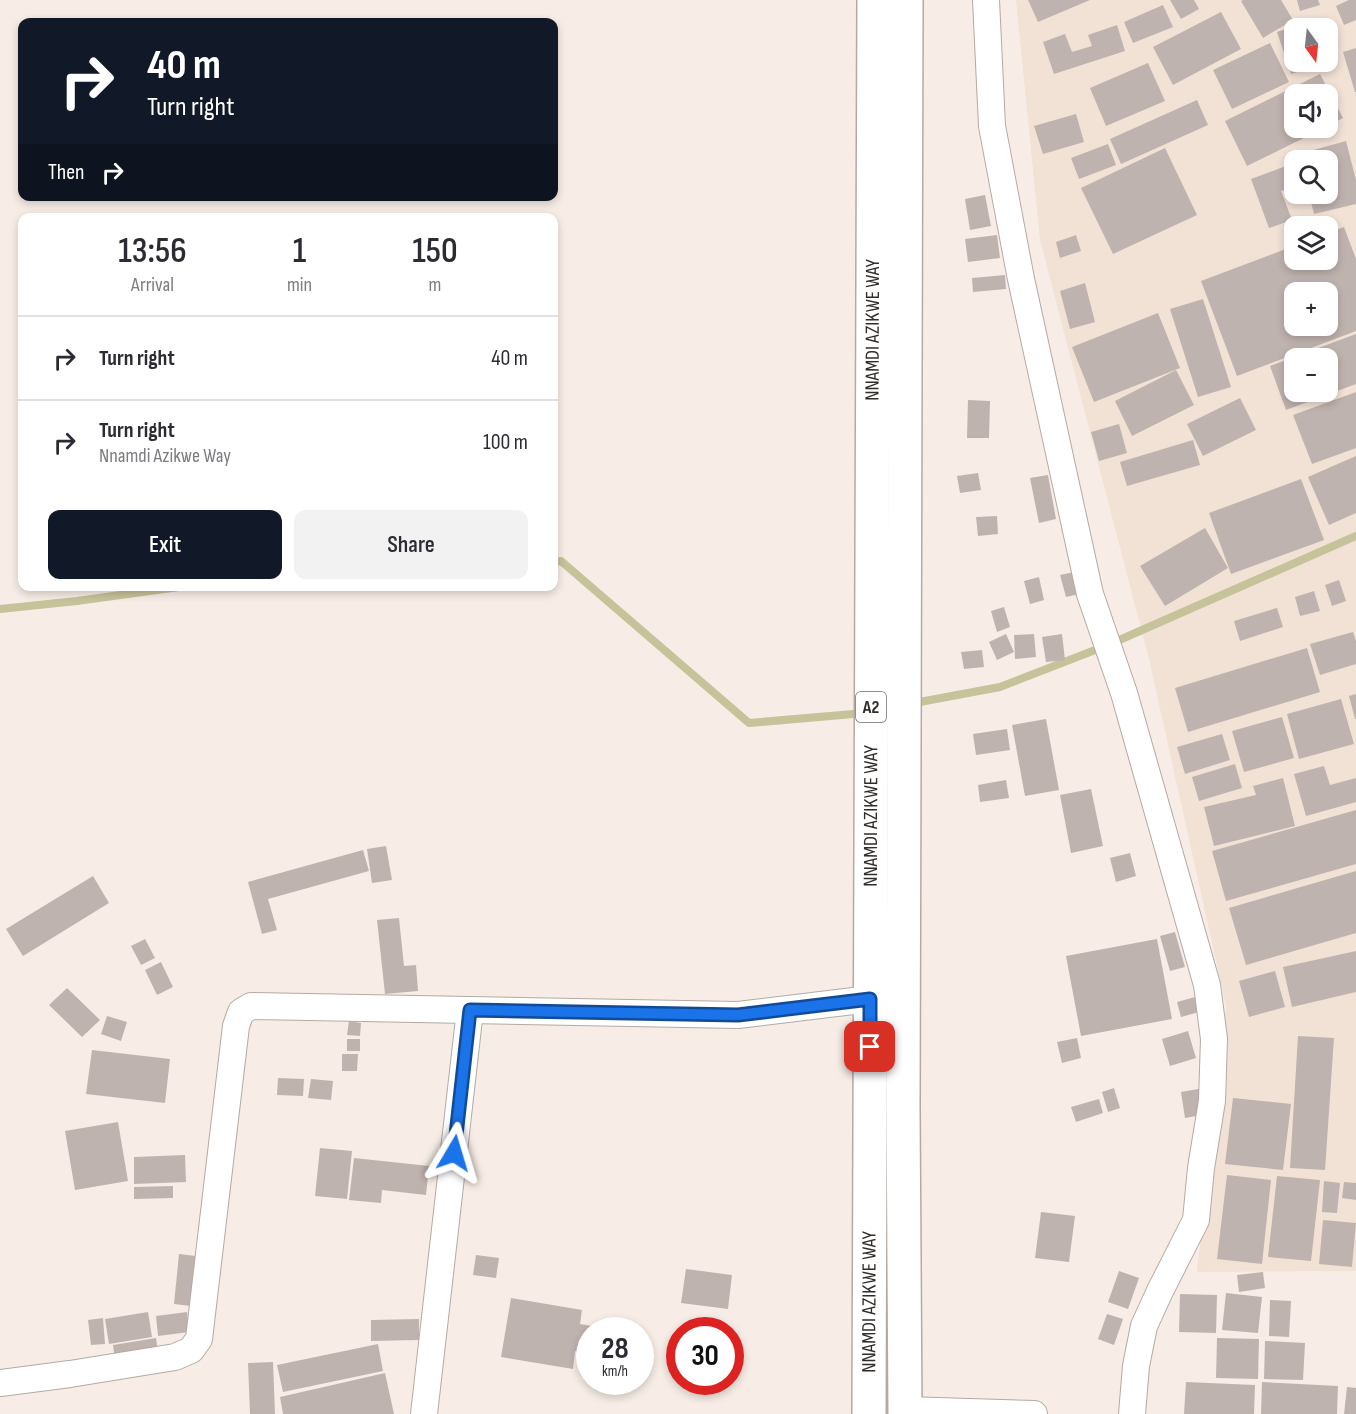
<!DOCTYPE html>
<meta charset="utf-8">
<style>
:root{--surface:#fff;--page:#f2f2f3;--text:#2b2b33;--muted:#7c7c81;--line:#e1e1e2;--accent:#111827}
body{margin:0;font-family:"Sofia Sans Condensed",sans-serif;background:var(--page);color:var(--text);height:100vh;display:flex;flex-direction:column;font-size:22px;white-space:nowrap}
*{box-sizing:border-box;margin:0}
p{font-size:20px;color:var(--muted)}
.icon{flex:none;width:33px;height:33px;fill:none;stroke:currentColor;stroke-width:2;stroke-linecap:round;stroke-linejoin:round}
.map{position:relative;flex:1;overflow:hidden}
.panel{position:absolute;left:18px;top:213px;width:540px;height:378px;display:flex;flex-direction:column;background:var(--surface);border-radius:12px;box-shadow:0 3px 9px #0003}
.panel>*{flex:none}
.guide{position:absolute;left:18px;top:18px;width:540px;height:183px;border-radius:12px;box-shadow:0 3px 9px #0003;background:#111827;color:#fff;overflow:hidden}
.needle{width:39px;rotate:165deg}
.tools{position:absolute;left:1284px;top:18px;display:grid;gap:12px}
.tools a{display:grid;place-items:center;width:54px;height:54px;border-radius:12px;background:var(--surface);box-shadow:0 3px 9px #0003;font-size:30px}
.speed{position:absolute;left:576px;top:1317px;display:flex;gap:12px;font-size:30px;font-weight:700;text-align:center}
.speed>*{display:grid;place-content:center;width:78px;height:78px;border-radius:50%;background:var(--surface);box-shadow:0 3px 9px #0003;line-height:1}
.speed small{font-size:15px;font-weight:400}
.speed .limit{border:9px solid #d22;background:#fff;color:#111}
.pin{position:absolute;display:grid;place-items:center;width:51px;height:51px;color:#fff;margin:-26px;border-radius:12px;box-shadow:0 3px 9px #0006}
.me{position:absolute;width:66px;margin:-33px;rotate:7deg;stroke-linejoin:round;filter:drop-shadow(0 0 4px #0008)}
.turn{display:flex;align-items:center;gap:21px;height:126px;padding:0 30px;font-size:27px}
.turn .icon{width:78px;height:78px;stroke-width:2.5}
.turn b{display:block;font-size:42px;line-height:51px}
.then{display:flex;align-items:center;height:57px;padding:0 30px;background:#0003;gap:12px;font-size:22px}
.eta{display:flex;justify-content:space-evenly;align-items:center;height:102px;text-align:center}
.eta b{font-size:36px;font-weight:600;line-height:42px}
.action{display:flex;gap:12px;margin-top:auto;padding:12px 30px}
.action a{flex:1;height:69px;border-radius:12px;background:var(--accent);color:#fff;font-size:24px;font-weight:600;line-height:69px;text-align:center}
.action a+a{background:var(--page);color:var(--text)}
ul{padding:0;list-style:none}
li{display:flex;align-items:center;gap:18px;height:84px;padding:0 30px;border-top:2px solid var(--line)}
li div{flex:1}
li b{display:block;font-size:22px}
li em{font-style:normal}
.map>svg:first-child{display:block}
</style>
<div class="map">
<svg width="1356" height="1414" viewBox="0 0 1356 1414">
<rect width="100%" height="100%" fill="#f7ede6"/>
<path fill="#f2e1d5" fill-rule="evenodd" d="M1016 0H1356V1271L1197 1272 1226 1006 1149 659 1040 240ZM1294 28H1328V62H1294ZM1294 94H1328V128H1294ZM1294 160H1328V194H1294ZM1294 226H1328V260H1294ZM1294 292H1328V326H1294ZM1294 358H1328V392H1294Z"/>
<g fill="none" stroke-linecap="round" stroke-linejoin="round">
<path stroke="#c6c29a" stroke-width="8" d="M554 562 561 561 749 723 865 713
M0 609 77 601 186 586
M909 704 1000 687 1108 645 1356 536"/>
</g>
<path fill="#bfb3af" fill-rule="evenodd" d="M1028 0H1090L1038 22Z
M1170 0H1194L1199 9 1181 19Z
M1243 0H1281L1293 20 1263 38 1241 1Z
M1297 0H1318L1320 5 1300 11Z
M1349 0H1356V20L1344 25 1336 6Z
M1163 5 1173 27 1133 43 1124 22Z
M1221 12 1241 49 1173 85 1153 47Z
M1318 18 1322 28H1294V62H1328V47L1333 61 1291 74 1277 32Z
M1117 25 1125 51 1054 74 1043 42 1065 34 1072 52 1092 46 1088 35Z
M1270 43 1289 82 1232 109 1213 70Z
M1356 48V92H1355L1343 52Z
M1148 63 1165 101 1106 126 1090 88Z
M1320 74 1343 118 1328 126V94H1294V128H1324L1247 166 1225 121Z
M1197 100 1208 125 1121 164 1110 139Z
M1076 114 1084 142 1043 154 1034 126Z
M1346 141 1356 180V204L1314 214 1309 194H1328V160H1300L1299 154Z
M1108 144 1116 165 1079 179 1071 158Z
M1165 148 1197 215 1113 254 1081 188Z
M1294 163V186L1281 191 1292 220 1269 228 1251 179Z
M985 195 991 226 970 230 965 199Z
M1344 227 1356 259V331L1237 376 1201 281 1294 246V260H1328V233ZM1294 292H1328V326H1294Z
M997 235 1000 258 968 262 965 239Z
M1076 235 1081 251 1060 258 1056 242Z
M1005 275 1006 289 973 292 972 278Z
M1085 283 1095 322 1070 329 1060 291Z
M1203 299 1231 387 1198 397 1170 309Z
M1158 313 1180 368 1094 402 1072 347Z
M1356 334V384L1286 410 1270 366ZM1294 358H1328V392H1294Z
M1176 370 1194 405 1132 436 1115 401Z
M1356 392V448L1312 464 1293 415Z
M1240 398 1256 430 1203 456 1187 424Z
M968 400 990 401 989 438H967Z
M1119 424 1127 453 1099 461 1091 432Z
M1193 440 1200 465 1127 486 1120 462Z
M1356 456V513L1329 525 1308 477Z
M978 473 981 490 960 493 957 476Z
M1048 475 1056 519 1039 523 1030 478Z
M1301 479 1324 540 1231 574 1209 513Z
M997 516 998 534 978 536 976 517Z
M1205 528 1228 568 1165 606 1140 566Z
M1074 572 1080 594 1066 597 1060 575Z
M1039 577 1044 600 1030 604 1024 581Z
M1339 580 1346 601 1332 606 1325 585Z
M1314 591 1320 611 1300 616 1295 597Z
M1004 607 1010 627 997 632 991 611Z
M1277 608 1283 627 1240 641 1234 621Z
M1353 632 1356 641V664L1320 675 1310 644Z
M1006 634 1014 652 997 660 989 642Z
M1034 634 1036 657 1015 659 1014 635Z
M1062 634 1065 660 1046 662 1042 637Z
M1307 648 1320 692 1188 732 1175 688Z
M982 650 984 667 964 669 961 652Z
M1356 694V719H1355L1349 696Z
M1341 699 1354 744 1299 759 1287 714Z
M1282 717 1294 758 1244 772 1232 731Z
M1046 719 1059 790 1025 796 1012 725Z
M1007 729 1010 750 976 755 973 734Z
M1222 734 1230 760 1185 774 1177 747Z
M1235 764 1242 788 1199 801 1192 777Z
M1324 766 1330 785 1356 778V802L1306 816 1294 774Z
M1283 778 1295 826 1214 846 1204 807 1256 795 1253 786Z
M1006 780 1009 798 980 802 978 785Z
M1091 789 1103 846 1071 853 1060 795Z
M1356 810V864L1226 901 1212 851Z
M386 846 392 880 372 883 367 849Z
M363 850 369 871 268 899 277 930 262 934 248 882Z
M1130 853 1136 876 1116 882 1110 858Z
M1356 871V933L1246 965 1229 908Z
M93 876 109 903 23 956 6 929Z
M399 918 404 966 416 965 418 991 385 994 377 920Z
M1175 932 1185 967 1170 971 1160 936Z
M145 939 155 958 141 965 131 946Z
M1157 939 1172 1019 1081 1036 1066 956Z
M1356 951V992L1292 1007 1283 967Z
M161 962 173 987 157 995 145 970Z
M1275 971 1285 1007 1249 1017 1239 981Z
M67 988 100 1020 82 1037 49 1005Z
M1195 997 1199 1012 1181 1017 1177 1002Z
M107 1016 127 1022 121 1041 101 1034Z
M349 1021 361 1023 360 1036 347 1035Z
M1188 1031 1196 1058 1170 1066 1162 1039Z
M1298 1036 1334 1038 1325 1170 1290 1168Z
M1077 1038 1081 1058 1062 1063 1057 1042Z
M347 1039H360V1051H347Z
M92 1050 170 1059 165 1103 86 1094Z
M342 1054H358L357 1071H342Z
M278 1078 304 1079 303 1096 277 1095Z
M311 1079 333 1081 331 1100 308 1098Z
M1114 1088 1120 1108 1108 1112 1102 1092Z
M1204 1088 1208 1114 1185 1118 1181 1092Z
M1233 1098 1291 1104 1283 1170 1225 1164Z
M1099 1099 1103 1113 1076 1122 1071 1107Z
M118 1122 128 1181 75 1190 65 1131Z
M320 1148 352 1151 347 1199 315 1196Z
M185 1155 186 1182 134 1184V1157Z
M354 1158 429 1166 426 1195 382 1190 381 1203 349 1200Z
M1227 1175 1271 1180 1262 1264 1217 1259Z
M1277 1176 1320 1180 1311 1261 1268 1257Z
M1324 1181 1340 1183 1337 1213 1322 1212Z
M1344 1182 1356 1183V1200L1342 1198Z
M173 1186V1198L134 1199V1187Z
M1041 1212 1075 1216 1069 1262 1035 1258Z
M1323 1220 1356 1223 1352 1267 1319 1264Z
M179 1254 196 1256 191 1306 174 1304Z
M476 1255 499 1258 496 1278 473 1275Z
M686 1269 732 1275 728 1309 681 1303Z
M1119 1271 1139 1278 1128 1309 1108 1302Z
M1263 1272 1265 1288 1239 1292 1237 1275Z
M1226 1293 1262 1297 1258 1333 1222 1330Z
M1180 1294 1217 1295 1216 1333 1179 1332Z
M511 1298 582 1310 580 1324 598 1327V1330H590V1354L575 1351 573 1369 501 1357Z
M1270 1300 1291 1301 1289 1337 1269 1336Z
M148 1312 152 1337 109 1344 105 1319Z
M187 1312 189 1332 158 1336 156 1316Z
M1107 1314 1123 1319 1114 1345 1098 1339Z
M103 1318 105 1344 91 1345 88 1320Z
M419 1319V1340L371 1341V1320Z
M156 1338 158 1353 115 1360 113 1345Z
M1217 1338 1259 1339 1258 1379 1216 1378Z
M1265 1341 1305 1343 1303 1380 1264 1379Z
M378 1344 383 1371 283 1392 277 1365Z
M273 1362 275 1414H250L248 1363Z
M385 1373 394 1414H283L280 1397Z
M1186 1382 1255 1385 1254 1414H1184Z
M1262 1382 1338 1386 1337 1414H1261Z
M1347 1387 1356 1388V1414H1344Z"/>
<g fill="none" stroke-linecap="round" stroke-linejoin="round">
<g stroke="#b3aaa3" stroke-width="28">
<path id="street" d="M986 0 992 126 1021 279 1090 594 1124 693 1207 985 1214 1039 1212 1101 1201 1168 1196 1220 1160 1291 1144 1326 1136 1366 1132 1414
M0 1383 70 1374 175 1357 191 1350 199 1339 236 1026 241 1012 251 1006 738 1015 870 999
M905 1410 1034 1414
M424 1414 470 1010"/>
</g>
<g stroke="#b3aaa3" stroke-width="36">
<g id="highway">
<path id="s1" d="M869 1414 874 0"/>
<path d="M905 1414 903 1109 906 0"/>
</g>
</g>
<use href="#street" stroke="#fff" stroke-width="26"/>
<use href="#highway" stroke="#fff" stroke-width="33"/>
</g>
<g fill="none" stroke-linecap="round" stroke-linejoin="round">
<g stroke="#114b97" stroke-width="15">
<path id="route" d="M454 1153 470 1010 738 1015 870 999V1047"/>
</g>
<use href="#route" stroke="#1a73e8" stroke-width="10"/>
</g>
<g text-anchor="middle" dominant-baseline="central" stroke-width="4.5" stroke-linejoin="round" paint-order="stroke">
<rect fill="#fff" stroke="#6f6c6a" stroke-width="1.5" x="856" y="692" width="30" height="30" rx="4.5"/>
<g font-size="18" font-weight="bold" fill="#312d2a">
<text x="871" y="707">A2</text>
</g>
<g font-size="20" fill="#312d2a" stroke="#fff">
<text stroke="none"><textPath href="#s1" startOffset="1084">NNAMDI AZIKWE WAY</textPath></text>
<text stroke="none"><textPath href="#s1" startOffset="598">NNAMDI AZIKWE WAY</textPath></text>
<text stroke="none"><textPath href="#s1" startOffset="112">NNAMDI AZIKWE WAY</textPath></text>
</g>
</g>
</svg>
<div class="tools">
<a><svg class="needle" viewBox="-14 -14 28 28"><path d="M0-13l5 13h-10z" fill="#e53935"/><path d="M0 13l5-13h-10z" fill="#7c7c81"/></svg></a>
<a><svg class="icon" aria-label="sound" viewBox="0 0 24 24"><path d="M4 9h4l5-4v14l-5-4H4zM17 9q2 3 0 6"/></svg></a>
<a><svg class="icon" aria-label="search" viewBox="0 0 24 24"><circle cx="10" cy="10" r="6"/><path d="M15 15l6 6"/></svg></a>
<a><svg class="icon" aria-label="layers" viewBox="0 0 24 24"><path d="M12 4l9 5-9 5-9-5zM3 14l9 5 9-5"/></svg></a>
<a>+</a>
<a>−</a>
</div>
<div class="speed"><div>28<small>km/h</small></div><div class="limit">30</div></div>
<div class="pin" style="left:870px;top:1047px;background:#d93025"><svg class="icon" aria-label="arrive" viewBox="0 0 24 24"><path d="M6 21V4h12l-3 4 3 4H6"/></svg></div>
<svg class="me" style="left:454px;top:1153px" viewBox="-20 -20 40 40"><path d="M0-17L14 15 0 8-14 15z" fill="#1a73e8" stroke="#fff" stroke-width="4"/></svg>
<div class="guide">
<div class="turn"><svg class="icon" aria-label="right" viewBox="0 0 24 24"><path d="M7 20v-9h11M14 6l5 5-5 5"/></svg><div><b>40 m</b>Turn right</div></div>
<div class="then">Then<svg class="icon" aria-label="right" viewBox="0 0 24 24"><path d="M7 20v-9h11M14 6l5 5-5 5"/></svg></div>
</div>
<section class="panel">
<div class="eta">
<div><b>13:56</b><p>Arrival</p></div>
<div><b>1</b><p>min</p></div>
<div><b>150</b><p>m</p></div>
</div>
<ul>
<li><svg class="icon" aria-label="right" viewBox="0 0 24 24"><path d="M7 20v-9h11M14 6l5 5-5 5"/></svg><div><b>Turn right</b></div><em>40 m</em></li>
<li><svg class="icon" aria-label="right" viewBox="0 0 24 24"><path d="M7 20v-9h11M14 6l5 5-5 5"/></svg><div><b>Turn right</b><p>Nnamdi Azikwe Way</p></div><em>100 m</em></li>
</ul>
<div class="action"><a>Exit</a><a>Share</a></div>
</section>
</div>
